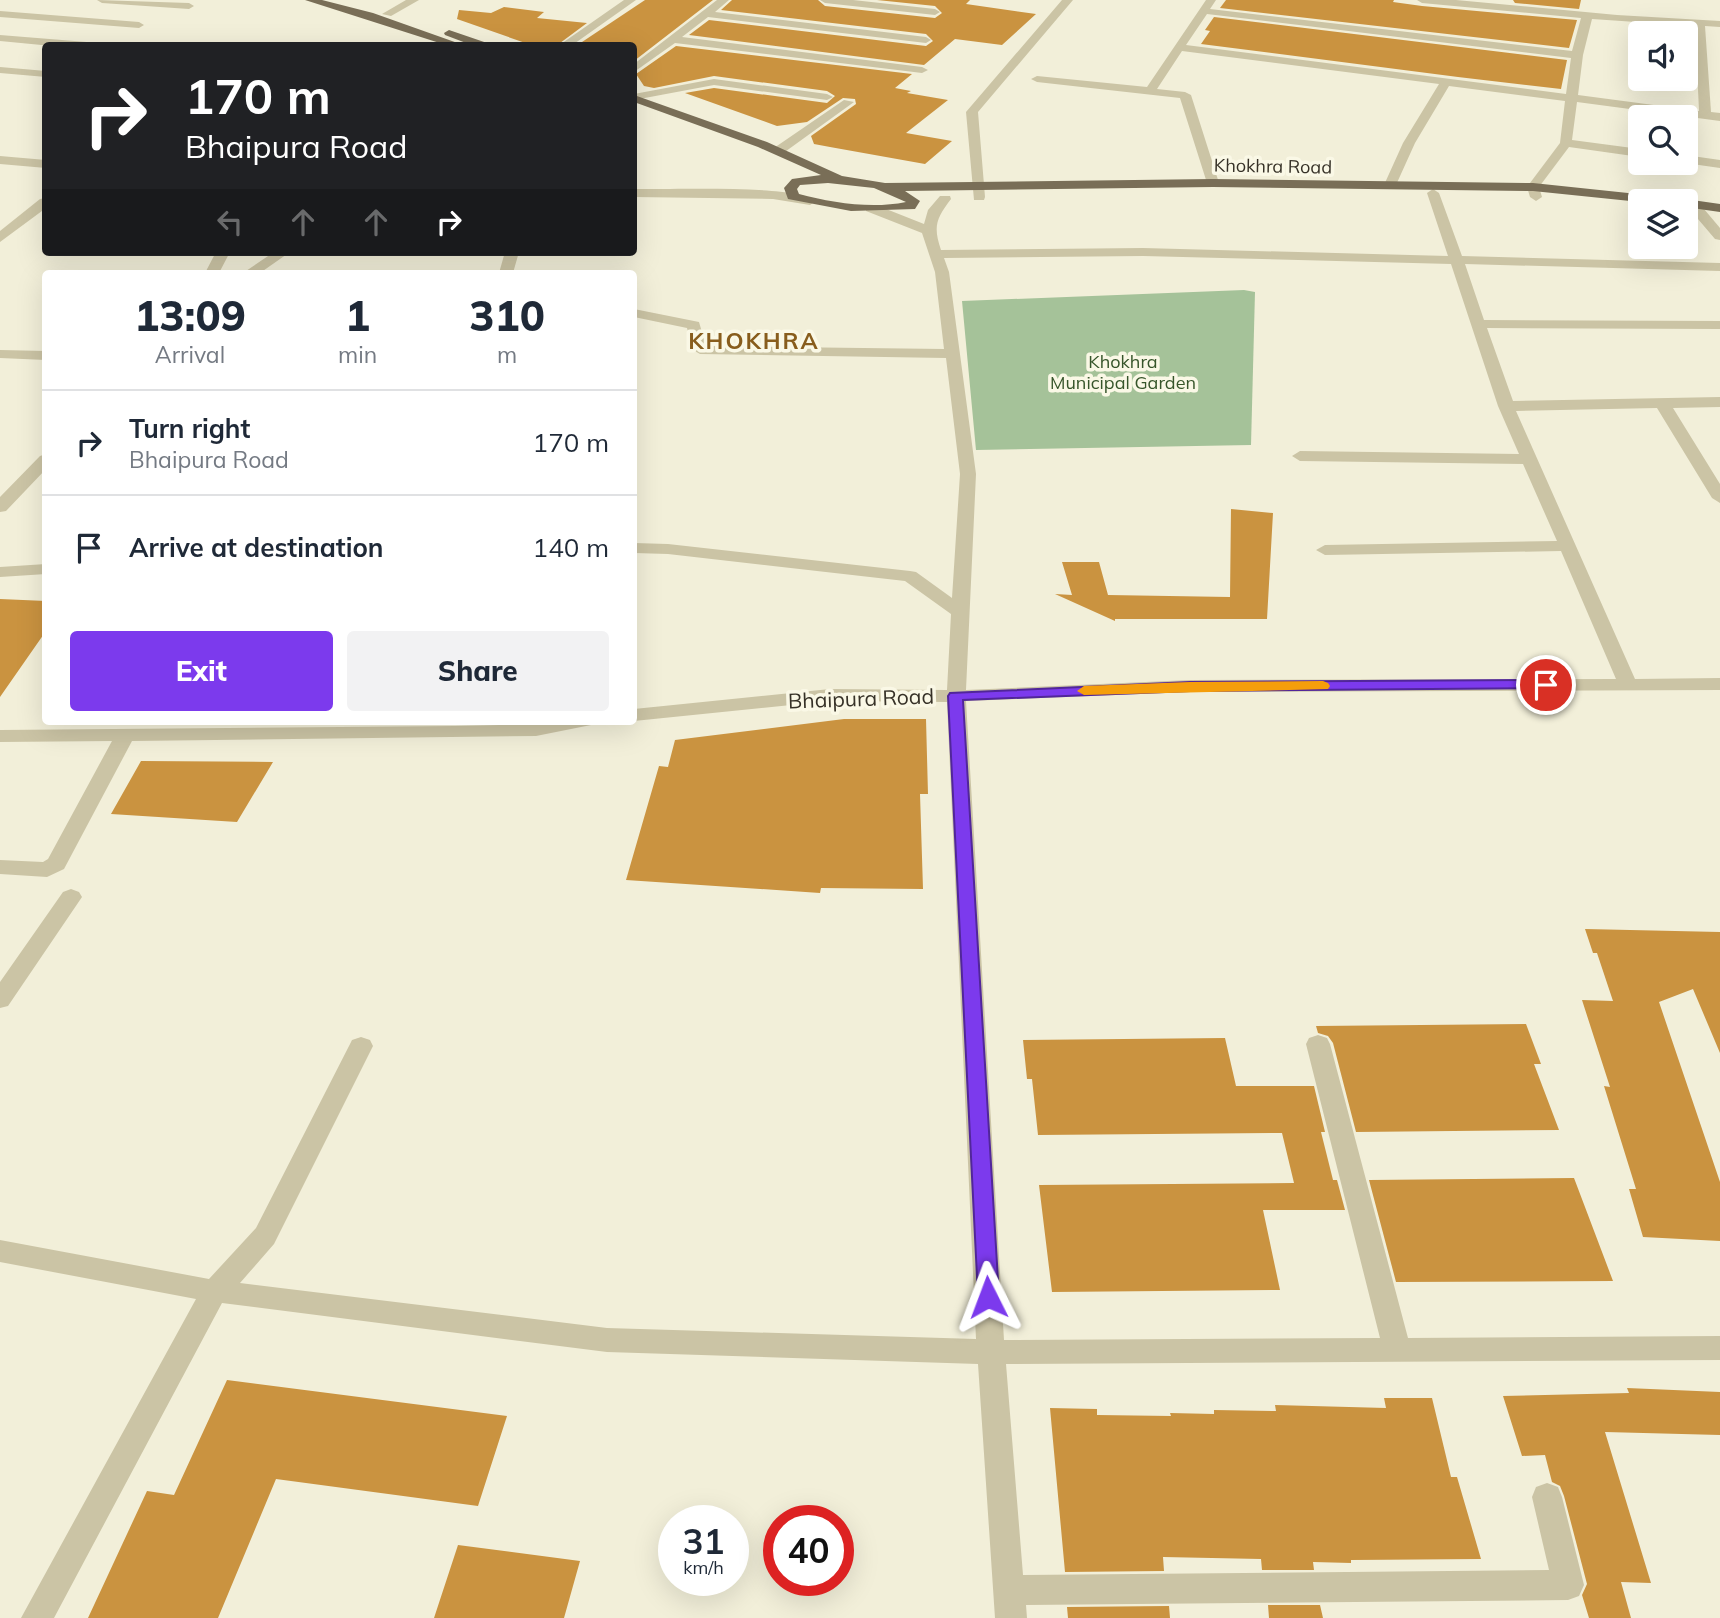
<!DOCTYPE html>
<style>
:root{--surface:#fff;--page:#f2f2f3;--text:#1f2937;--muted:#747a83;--line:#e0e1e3;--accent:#7c3aed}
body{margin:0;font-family:Mulish,sans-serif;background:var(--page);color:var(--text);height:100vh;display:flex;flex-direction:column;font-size:26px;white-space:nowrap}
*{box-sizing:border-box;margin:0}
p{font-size:23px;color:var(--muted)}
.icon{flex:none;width:38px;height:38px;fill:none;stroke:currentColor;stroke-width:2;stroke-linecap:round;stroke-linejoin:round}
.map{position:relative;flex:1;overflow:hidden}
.sheet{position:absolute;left:42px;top:270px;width:595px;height:455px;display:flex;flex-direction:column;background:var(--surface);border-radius:7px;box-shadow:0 7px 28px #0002}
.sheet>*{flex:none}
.top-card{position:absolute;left:42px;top:42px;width:595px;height:214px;border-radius:7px;box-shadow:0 7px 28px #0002;background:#202124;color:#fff;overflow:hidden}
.buttons{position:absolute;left:1628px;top:21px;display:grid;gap:14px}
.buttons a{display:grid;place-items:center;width:70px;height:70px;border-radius:7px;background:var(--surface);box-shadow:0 7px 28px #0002;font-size:35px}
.speed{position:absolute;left:658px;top:1505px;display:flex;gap:14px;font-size:35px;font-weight:700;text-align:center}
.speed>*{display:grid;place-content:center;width:91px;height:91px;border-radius:50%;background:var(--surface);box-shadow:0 7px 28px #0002;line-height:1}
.speed small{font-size:18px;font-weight:400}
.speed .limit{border:10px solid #d22;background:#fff;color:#111}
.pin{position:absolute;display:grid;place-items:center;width:60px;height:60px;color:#fff;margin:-30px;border:4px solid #fff;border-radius:50%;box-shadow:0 2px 7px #0007}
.me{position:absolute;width:77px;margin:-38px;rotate:357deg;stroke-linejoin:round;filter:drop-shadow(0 0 5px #0008)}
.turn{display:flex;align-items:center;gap:24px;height:147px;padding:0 28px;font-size:32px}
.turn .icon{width:91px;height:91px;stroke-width:2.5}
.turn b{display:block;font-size:49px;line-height:60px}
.lanes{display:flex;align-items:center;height:66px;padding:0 28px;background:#0003;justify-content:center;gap:35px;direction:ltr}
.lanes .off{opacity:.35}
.eta{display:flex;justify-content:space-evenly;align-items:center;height:119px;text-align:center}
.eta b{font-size:42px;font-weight:800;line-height:49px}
.cta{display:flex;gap:14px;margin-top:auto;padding:14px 28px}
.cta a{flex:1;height:80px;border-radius:7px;background:var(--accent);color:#fff;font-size:28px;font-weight:800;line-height:80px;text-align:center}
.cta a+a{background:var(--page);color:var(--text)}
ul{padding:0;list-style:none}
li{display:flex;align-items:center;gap:21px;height:105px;padding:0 28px;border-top:2px solid var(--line)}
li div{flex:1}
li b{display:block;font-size:26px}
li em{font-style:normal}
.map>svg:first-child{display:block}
</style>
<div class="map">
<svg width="1720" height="1618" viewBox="0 0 1720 1618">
<rect width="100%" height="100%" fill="#f2efd9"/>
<path fill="#a5c299" d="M1244 290 1255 292 1251 445 976 450 962 301Z"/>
<path fill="#ca9340" d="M645 0H713L634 61V46H576Z
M732 0H818L825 6 935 18 942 13 935 6 877 0H970L966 4 1036 14 1002 45 955 39 924 65 689 35 709 20 926 46 933 41 926 34 721 10Z
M1226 0H1394L1393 2 1422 6 1577 20 1569 48 1220 8Z
M1513 0H1581L1579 9 1515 3Z
M504 7 544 12 537 18 587 23 556 46H534L457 19 459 10 491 13Z
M1214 17 1567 60 1561 89 1458 77 1201 44 1210 31 1205 30Z
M676 46 912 74 895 88 911 91 907 93 948 100 906 133 952 141 925 164 830 147 814 144 811 136 856 104 855 99 843 98 807 122 777 126 685 93 714 88 827 103 835 96 827 91 714 76 654 88 644 86 636 74Z
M1231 509 1273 513 1267 619H1115V621L1055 594 1072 595 1062 562H1099L1108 595 1230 597Z
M0 599 46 601V631L0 697Z
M844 719H926L928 794H920L923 889 821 888 820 893 626 880 659 766 668 767 675 740Z
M141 761 273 762 237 822 111 814Z
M1585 929 1720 932V1053L1693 989 1659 1002 1720 1182V1241L1643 1237 1629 1189H1636L1604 1086 1610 1087 1582 1000 1613 1001 1597 953H1593Z
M1526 1024 1541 1064H1534L1559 1130 1356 1132 1333 1043 1328 1036 1318 1033 1316 1026Z
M1225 1038 1236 1086H1314L1325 1132H1321L1333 1180H1337L1345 1210H1263L1280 1290 1052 1292 1039 1185 1294 1183 1282 1133 1038 1135 1032 1079H1027L1023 1040Z
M1574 1178 1613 1281 1396 1282 1369 1180Z
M227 1380 507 1416 478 1506 276 1479 218 1618H88L147 1491 174 1495Z
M1627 1388 1720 1392V1435L1605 1432 1651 1583 1621 1582 1631 1618H1589L1582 1595 1587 1584 1564 1496 1560 1486 1552 1482 1545 1455 1522 1456 1503 1396 1629 1393Z
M1384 1398H1432L1451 1477H1457L1481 1559 1351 1560V1563L1313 1562 1314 1570H1262L1261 1559 1163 1557 1164 1571 1065 1572 1050 1408 1097 1409V1415L1171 1416 1170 1413 1214 1414V1410L1276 1411 1275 1405 1386 1408Z
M458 1545 580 1561 564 1618H434Z
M1268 1605H1320L1323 1618H1269Z
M1169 1606 1170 1618H1068L1067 1607Z"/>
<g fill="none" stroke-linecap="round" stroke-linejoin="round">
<path fill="#cbc4a5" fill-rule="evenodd" d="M97 0 189 3 194 6 189 9 102 3Z
M406 0H419L391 16 382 14Z
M624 0H636L571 46H558Z
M717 0H729L715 12 926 37 931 40 926 43 708 17 682 37 922 67 928 70 922 73 675 43 634 72V64Z
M820 0H853L935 9 940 12 935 15 825 3Z
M1062 0H1073L978 112 985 197 984 200H974L966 112Z
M1206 0H1216L1210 9 1572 51 1581 18 1422 3 1417 0H1456L1617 15 1720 21V27L1705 26 1711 112 1720 113V121L1577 102 1572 140 1640 149V157L1569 147 1539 187 1542 197 1536 201 1530 197 1527 187 1560 143 1565 101 1449 86 1415 143 1396 185 1390 189 1384 185 1403 143 1439 84 1182 51 1157 89 1185 92 1191 95 1219 183 1213 187 1207 183 1180 98 1037 82 1031 79 1037 76 1147 87ZM1207 14 1571 58 1566 94 1186 45ZM1592 19 1695 26 1699 111 1578 95 1583 55Z
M0 11 139 22 144 25 139 28 0 17Z
M0 35 99 43 104 46H52L0 41Z
M0 67 46 71V77L0 73Z
M714 79 827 94 833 97 827 100 714 85 634 100V94Z
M844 100 854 102 782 154H774V148Z
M1685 155 1720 160V168L1685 163Z
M0 156 46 160V168L0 164Z
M634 189C667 190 796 184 816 201L810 205 773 199 634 197Z
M1433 189 1439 193 1462 256 1720 263V271L1465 264 1484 320 1720 321V329L1487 328 1513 401 1720 397V407L1673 408 1720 484V503L1712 498 1657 408 1516 411 1635 679 1720 678V690L1190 692 966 701 1004 1340 1380 1338 1306 1044 1309 1038 1318 1035 1327 1038 1330 1044 1408 1338 1720 1336V1360L1006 1364 1023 1575 1549 1570 1532 1497 1536 1487 1547 1483 1558 1487 1562 1497 1584 1585 1579 1596 1568 1600 1026 1605 1027 1618H995L978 1364 607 1352 222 1303 54 1618H21L196 1299 0 1262V1240L209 1279 256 1228 349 1046 352 1040 361 1037 370 1040 373 1046 274 1244 240 1283 607 1328 976 1339 947 702 830 701 634 721V709L830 689 947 690 951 614 905 581 668 554 634 553V543L668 544 910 571 916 572 952 598 960 474 946 358 700 354 693 350 687 328 634 317V309L699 322 706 346 944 349 935 272 922 233 866 211V205H876L924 224 928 210 940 196H950L951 199C936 219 933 226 941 250L1143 248 1448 256 1427 193ZM1143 256 1451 264 1498 406 1519 454 1300 451 1292 456 1300 461 1523 464 1557 541 1325 545 1316 550 1325 555 1561 551 1616 679 1190 680 966 690 976 474 949 272 944 258Z
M46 198V208L0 242V231L40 199Z
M1699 208 1704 209 1720 228V240L1715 239 1692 212Z
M216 252H230L219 273H205Z
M274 252H290L260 273H243Z
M505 252H519L513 273H499Z
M0 350 46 351V360L0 358Z
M46 454V469L6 511 0 512V497L40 456Z
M46 564V574L0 577V567Z
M552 721H594L591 725 536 736 132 741 64 869 47 877 0 874V860L43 862 48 859 112 741 0 742V730L455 726 536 724Z
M71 889 79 892 82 897 8 1006 0 1008V982L63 892Z"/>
<path fill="#796e57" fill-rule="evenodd" d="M305 0H322L373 13 466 46H449Z
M449 30 490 44 491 46H474L445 35 444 33Z
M634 95 767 142 842 176 885 183 1213 179 1533 183 1666 197 1672 201 1640 202 1533 191 1213 187 905 191 920 201 915 209 851 211 788 199 784 188 792 179 821 175 758 147 634 102ZM828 183 874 188 906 202C872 209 832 203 799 194L797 189 800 185Z
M1685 199 1720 204V212L1685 207V201H1680Z"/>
</g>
<path fill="#7c3aed" stroke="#51269a" stroke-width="2" d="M1546 680 1551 682 1553 685 1551 688 1190 691 963 700 999 1297 996 1303 988 1306 981 1303 978 1297 948 696 950 693 1190 682Z"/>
<path fill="#f59e0b" d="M1323 681 1328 683 1330 686 1328 689 1084 695 1077 691 1084 686 1190 682Z"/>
<g text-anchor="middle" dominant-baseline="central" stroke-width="7" stroke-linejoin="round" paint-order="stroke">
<g font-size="18" fill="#363127" stroke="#faf8e6">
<text transform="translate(1273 166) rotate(1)">Khokhra Road</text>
</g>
<g font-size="18" fill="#36552a" stroke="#faf8e6">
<text x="1123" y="361">Khokhra<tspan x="1123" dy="21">Municipal Garden</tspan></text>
</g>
<g font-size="21" fill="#363127" stroke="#faf8e6">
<text transform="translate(861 698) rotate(-2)">Bhaipura Road</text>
</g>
<g font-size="23" font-weight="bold" letter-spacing="2" fill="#885d1d" stroke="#faf8e6">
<text x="754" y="340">KHOKHRA</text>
</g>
</g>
</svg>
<div class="buttons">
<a><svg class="icon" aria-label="sound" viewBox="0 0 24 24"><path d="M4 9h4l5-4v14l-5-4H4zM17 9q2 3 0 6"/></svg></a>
<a><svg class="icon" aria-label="search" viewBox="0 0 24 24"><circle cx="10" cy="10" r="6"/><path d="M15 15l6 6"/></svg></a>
<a><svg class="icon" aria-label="layers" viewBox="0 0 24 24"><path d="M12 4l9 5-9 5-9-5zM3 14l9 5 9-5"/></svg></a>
</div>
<div class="speed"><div>31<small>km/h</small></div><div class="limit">40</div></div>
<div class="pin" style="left:1546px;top:685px;background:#d93025"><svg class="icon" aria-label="arrive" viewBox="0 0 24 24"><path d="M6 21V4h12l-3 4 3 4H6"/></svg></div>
<svg class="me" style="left:988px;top:1297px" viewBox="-20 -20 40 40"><path d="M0-17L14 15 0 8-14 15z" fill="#7c3aed" stroke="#fff" stroke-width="4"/></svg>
<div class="top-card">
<div class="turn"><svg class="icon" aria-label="right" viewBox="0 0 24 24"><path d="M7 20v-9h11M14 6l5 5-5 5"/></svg><div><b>170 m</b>Bhaipura Road</div></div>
<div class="lanes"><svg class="icon off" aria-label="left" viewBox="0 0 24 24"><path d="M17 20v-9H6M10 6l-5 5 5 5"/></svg><svg class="icon off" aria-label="ahead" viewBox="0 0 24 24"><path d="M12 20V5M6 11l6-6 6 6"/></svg><svg class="icon off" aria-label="ahead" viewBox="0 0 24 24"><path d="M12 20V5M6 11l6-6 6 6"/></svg><svg class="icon" aria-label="right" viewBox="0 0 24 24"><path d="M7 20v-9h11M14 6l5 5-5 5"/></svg></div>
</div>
<section class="sheet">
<div class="eta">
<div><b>13:09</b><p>Arrival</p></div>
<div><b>1</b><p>min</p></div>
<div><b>310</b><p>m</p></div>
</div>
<ul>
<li><svg class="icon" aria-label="right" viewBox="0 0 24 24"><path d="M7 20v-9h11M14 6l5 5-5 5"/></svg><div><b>Turn right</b><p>Bhaipura Road</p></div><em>170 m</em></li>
<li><svg class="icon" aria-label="arrive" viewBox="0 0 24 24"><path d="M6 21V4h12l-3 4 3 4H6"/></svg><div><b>Arrive at destination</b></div><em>140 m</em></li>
</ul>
<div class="cta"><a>Exit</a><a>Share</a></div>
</section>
</div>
